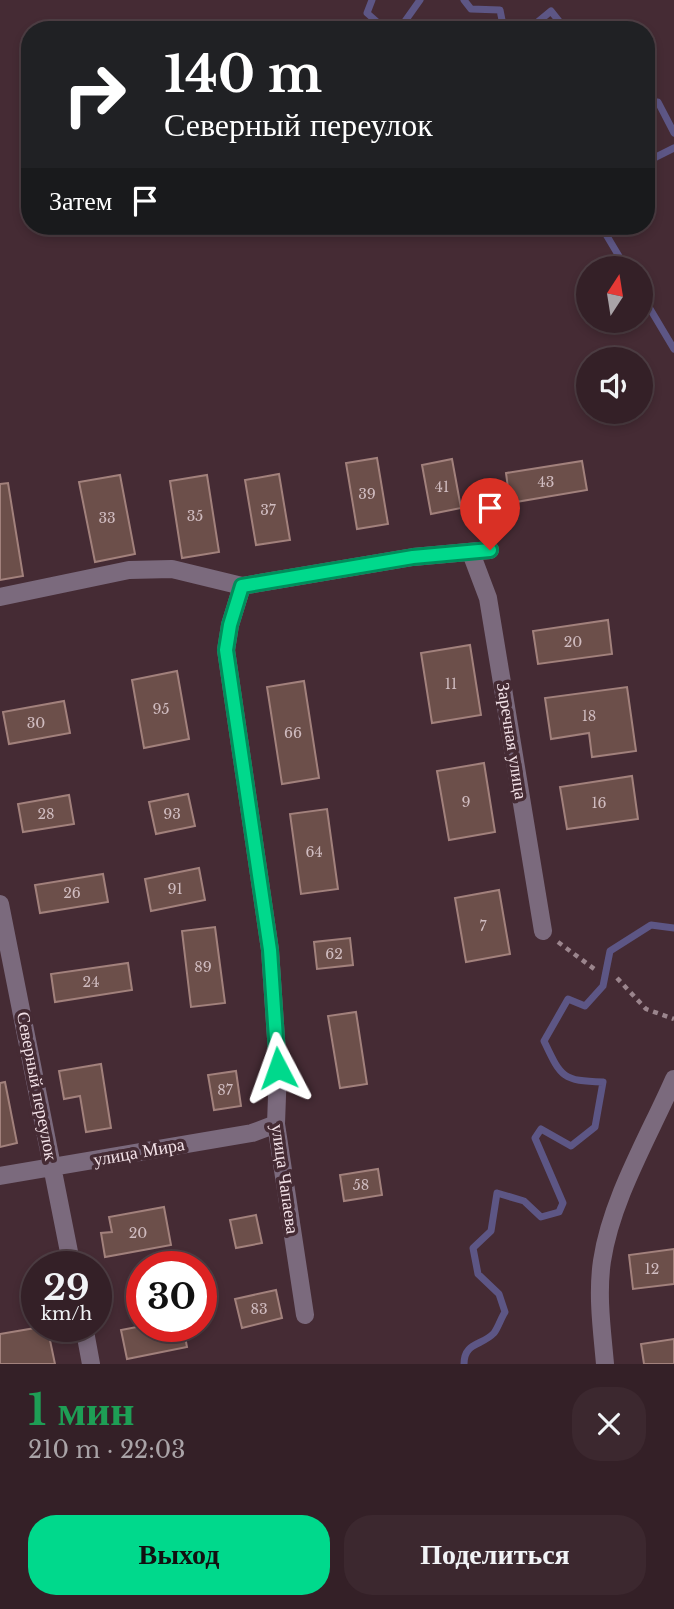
<!DOCTYPE html>
<html lang="ru">
<meta charset="utf-8">
<style>
:root{--surface:#342027;--page:#3c282f;--text:#f1f3f6;--muted:#a9a3a7;--line:#4e3e44;--accent:#00d98c}
body{margin:0;font-family:"Libre Baskerville",serif;background:var(--page);color:var(--text);height:100vh;display:flex;flex-direction:column;font-size:26px;white-space:nowrap}
*{box-sizing:border-box;margin:0}
p{font-size:23px;color:var(--muted)}
.icon{flex:none;width:38px;height:38px;fill:none;stroke:currentColor;stroke-width:2;stroke-linecap:round;stroke-linejoin:round}
.map{position:relative;height:1364px;overflow:hidden}
.side{display:flex;flex-direction:column;background:var(--surface);flex:1}
.side>*{flex:none}
.guide{position:absolute;left:21px;top:21px;width:634px;height:214px;border-radius:28px;box-shadow:0 4px 10px #0003,0 0 0 2px var(--line);background:#202124;color:#fff;overflow:hidden}
.needle{width:46px;rotate:12deg}
.controls{position:absolute;left:576px;top:256px;display:grid;gap:14px}
.controls a{display:grid;place-items:center;width:77px;height:77px;border-radius:50%;background:var(--surface);box-shadow:0 4px 10px #0003,0 0 0 2px var(--line);font-size:35px}
.speed{position:absolute;left:21px;top:1251px;display:flex;gap:14px;font-size:35px;font-weight:700;text-align:center}
.speed>*{display:grid;place-content:center;width:91px;height:91px;border-radius:50%;background:var(--surface);box-shadow:0 4px 10px #0003,0 0 0 2px var(--line);line-height:1}
.speed small{font-size:18px;font-weight:400}
.speed .limit{border:10px solid #d22;background:#fff;color:#111}
.pin{position:absolute;display:grid;place-items:center;width:60px;height:60px;color:#fff;margin:-72px -30px;border-radius:50% 50% 50% 0;rotate:-45deg;box-shadow:0 0 7px #0007}
.pin .icon{rotate:45deg}
.me{position:absolute;width:77px;margin:-38px;rotate:356deg;stroke-linejoin:round;filter:drop-shadow(0 0 5px #0008)}
.turn{display:flex;align-items:center;gap:24px;height:147px;padding:0 28px;font-size:32px}
.turn .icon{width:91px;height:91px;stroke-width:2.5}
.turn b{display:block;font-size:49px;line-height:60px}
.then{display:flex;align-items:center;height:66px;padding:0 28px;background:#0003;gap:14px;font-size:26px}
.round{display:grid;place-items:center;flex:none;width:74px;height:74px;border-radius:28px;background:var(--page)}
.headline{display:flex;align-items:center;justify-content:space-between;height:119px;padding:0 28px}
h1{font-size:42px;font-weight:700;line-height:52px;color:#1e9e55}
.button{display:flex;gap:14px;margin-top:auto;padding:14px 28px}
.button a{flex:1;height:80px;border-radius:28px;background:var(--accent);color:#111;font-size:28px;font-weight:700;line-height:80px;text-align:center}
.button a+a{background:var(--page);color:var(--text)}
.map>svg:first-child{display:block}
</style>
<div class="map">
<svg width="674" height="1364" viewBox="0 0 674 1364">
<rect width="100%" height="100%" fill="#452b34"/>
<g fill="none" stroke-linecap="round" stroke-linejoin="round">
<path stroke="#5d5685" stroke-width="7" d="M372 0 367 13 385 29 403 24 420 0
M464 0 471 9 500 10 504 30
M528 30 551 11 566 30
M646 102H658L674 133
M646 166 656 157 674 148
M601 226 626 268
M640 292 674 349
M464 1364C464 1342 482 1346 494 1333 498 1328 501 1318 505 1312L499 1294 478 1274 473 1248 491 1231 497 1193 524 1201 541 1217 559 1212 563 1203 535 1138 541 1129 571 1146 595 1127 603 1082C562 1081 561 1077 544 1041L568 999 585 1006 603 986 610 951 651 925 674 928"/>
</g>
<path fill="#6c4f4a" stroke="#a2817c" stroke-width="2" d="M377 458 388 524 357 529 346 463Z
M452 459 461 508 431 514 422 465Z
M582 461 587 490 510 503 506 473Z
M279 474 290 540 256 545 245 480Z
M120 475 135 554 95 562 79 482Z
M207 475 219 552 182 558 170 481Z
M8 483 23 576 0 580V484Z
M608 620 612 654 538 664 533 631Z
M470 645 481 715 432 723 421 653Z
M177 671 189 739 144 748 132 680Z
M304 681 319 778 282 784 267 687Z
M627 687 636 751 592 757 589 733 551 739 545 698Z
M64 701 70 733 9 744 3 712Z
M484 763 495 832 449 840 437 771Z
M632 776 638 819 567 829 560 787Z
M188 794 195 826 156 834 149 802Z
M69 795 74 824 23 832 18 804Z
M327 809 338 889 301 894 290 814Z
M199 868 205 900 151 911 145 879Z
M103 874 108 902 40 913 35 885Z
M499 890 510 954 466 962 455 898Z
M215 927 225 1003 191 1007 182 931Z
M350 938 353 965 317 969 314 942Z
M128 963 132 990 55 1002 51 974Z
M356 1012 367 1084 340 1088 328 1016Z
M101 1064 111 1128 86 1132 80 1096 64 1099 59 1071Z
M236 1071 241 1106 214 1110 208 1075Z
M5 1082 17 1143 0 1147V1083Z
M378 1169 382 1195 344 1201 340 1175Z
M164 1207 171 1245 105 1257 101 1233 112 1232 109 1217Z
M256 1215 262 1243 236 1248 230 1220Z
M674 1249V1284L633 1289 629 1255Z
M276 1290 282 1318 242 1328 235 1299Z
M47 1326 55 1364H0V1334Z
M142 1326H183L187 1347 127 1359 121 1330Z
M674 1339V1364H644L641 1344Z"/>
<g fill="none" stroke-linecap="round" stroke-linejoin="round">
<path stroke="#9b858d" stroke-width="4.5" stroke-dasharray="5 5" stroke-linecap="butt" d="M558 942 597 971
M617 978 646 1009 674 1019"/>
<path stroke="#7b6a7d" stroke-width="18" d="M471 553 488 598 543 931
M242 586 230 625 226 650 270 950 278 1068 276 1124 305 1315
M0 597 129 570 172 569 242 586 413 557 490 550
M0 904 72 1267
M0 1176 252 1133 276 1124
M84 1326 91 1364
M605 1364C602 1330 597 1295 602 1261 611 1200 649 1136 674 1079"/>
</g>
<g fill="none" stroke-linecap="round" stroke-linejoin="round">
<g stroke="#008d5b" stroke-width="18">
<path id="route" d="M278 1068 270 950 226 650 230 625 242 586 413 557 490 550"/>
</g>
<use href="#route" stroke="#00d98c" stroke-width="12"/>
</g>
<g text-anchor="middle" dominant-baseline="central" stroke-width="7" stroke-linejoin="round" paint-order="stroke">
<g font-size="14" fill="#d0bcc0">
<text x="546" y="482">43</text>
<text x="442" y="487">41</text>
<text x="367" y="494">39</text>
<text x="268" y="510">37</text>
<text x="195" y="516">35</text>
<text x="107" y="518">33</text>
<text x="573" y="642">20</text>
<text x="451" y="684">11</text>
<text x="161" y="709">95</text>
<text x="589" y="716">18</text>
<text x="36" y="723">30</text>
<text x="293" y="733">66</text>
<text x="466" y="802">9</text>
<text x="599" y="803">16</text>
<text x="46" y="814">28</text>
<text x="172" y="814">93</text>
<text x="314" y="852">64</text>
<text x="175" y="889">91</text>
<text x="72" y="893">26</text>
<text x="483" y="926">7</text>
<text x="334" y="954">62</text>
<text x="203" y="967">89</text>
<text x="91" y="982">24</text>
<text x="225" y="1090">87</text>
<text x="361" y="1185">58</text>
<text x="138" y="1233">20</text>
<text x="652" y="1269">12</text>
<text x="259" y="1309">83</text>
</g>
<g font-size="18" fill="#f2e1e7" stroke="#452b34">
<text transform="translate(512 741) rotate(81)">Заречная улица</text>
<text transform="translate(37 1086) rotate(79)">Северный переулок</text>
<text transform="translate(139 1152) rotate(-10)">улица Мира</text>
<text transform="translate(285 1179) rotate(82)">улица Чапаева</text>
</g>
</g>
</svg>
<div class="controls">
<a><svg class="needle" viewBox="-14 -14 28 28"><path d="M0-13l5 13h-10z" fill="#e53935"/><path d="M0 13l5-13h-10z" fill="#a9a3a7"/></svg></a>
<a><svg class="icon" aria-label="sound" viewBox="0 0 24 24"><path d="M4 9h4l5-4v14l-5-4H4zM17 9q2 3 0 6"/></svg></a>
</div>
<div class="speed"><div>29<small>km/h</small></div><div class="limit">30</div></div>
<div class="pin" style="left:490px;top:550px;background:#d93025"><svg class="icon" aria-label="arrive" viewBox="0 0 24 24"><path d="M6 21V4h12l-3 4 3 4H6"/></svg></div>
<svg class="me" style="left:278px;top:1068px" viewBox="-20 -20 40 40"><path d="M0-17L14 15 0 8-14 15z" fill="#00d98c" stroke="#fff" stroke-width="4"/></svg>
<div class="guide">
<div class="turn"><svg class="icon" aria-label="right" viewBox="0 0 24 24"><path d="M7 20v-9h11M14 6l5 5-5 5"/></svg><div><b>140 m</b>Северный переулок</div></div>
<div class="then">Затем<svg class="icon" aria-label="arrive" viewBox="0 0 24 24"><path d="M6 21V4h12l-3 4 3 4H6"/></svg></div>
</div>
</div>
<section class="side">
<div class="headline"><div><h1>1 мин</h1><p>210 m · 22:03</p></div><a class="round"><svg class="icon" aria-label="close" viewBox="0 0 24 24"><path d="M6 6l12 12M18 6L6 18"/></svg></a></div>
<div class="button"><a>Выход</a><a>Поделиться</a></div>
</section>
